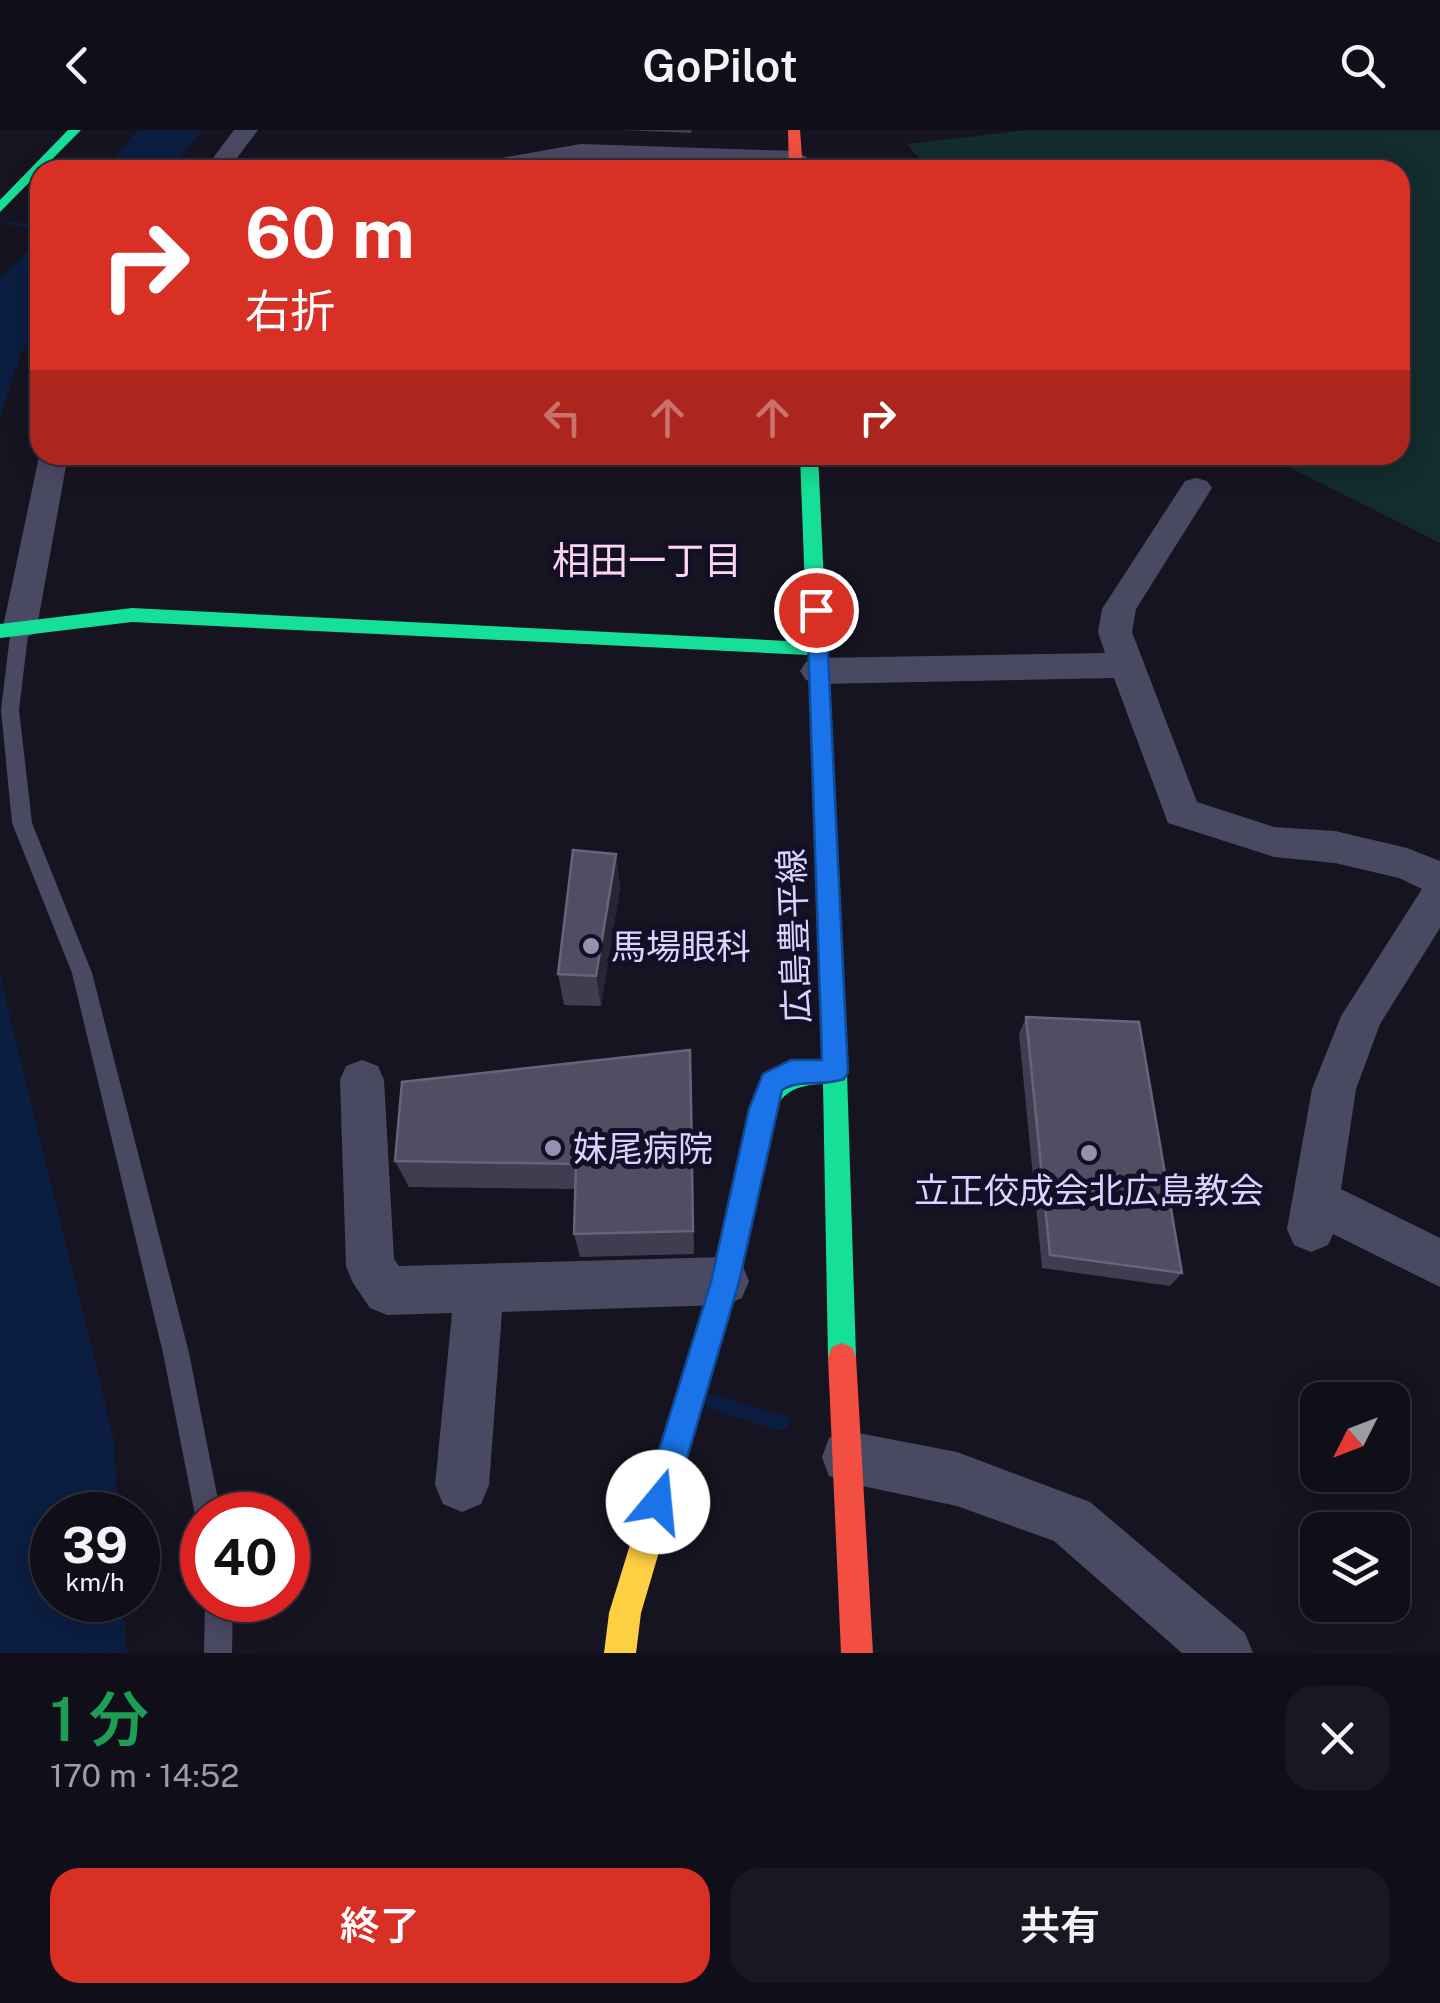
<!DOCTYPE html>
<html lang="ja">
<meta charset="utf-8">
<style>
:root{--surface:#100f19;--page:#191822;--text:#f1f3f6;--muted:#9c9ca2;--line:#302f38;--accent:#d93025}
body{margin:0;font-family:"Public Sans","Noto Sans JP",sans-serif;background:var(--page);color:var(--text);height:100vh;display:flex;flex-direction:column;font-size:38px;white-space:nowrap}
*{box-sizing:border-box;margin:0}
p{font-size:32px;color:var(--muted)}
.icon{flex:none;width:55px;height:55px;fill:none;stroke:currentColor;stroke-width:2;stroke-linecap:round;stroke-linejoin:round}
.map{position:relative;height:1523px;overflow:hidden}
.sheet{display:flex;flex-direction:column;background:var(--surface);flex:1}
.sheet>*{flex:none}
.guide{position:absolute;left:30px;top:30px;width:1380px;height:305px;border-radius:30px;box-shadow:0 5px 25px #0003,0 0 0 2px var(--line);background:#d93025;color:#fff;overflow:hidden}
.needle{width:65px;rotate:228deg}
.buttons{position:absolute;left:1300px;top:1252px;display:grid;gap:20px}
.buttons a{display:grid;place-items:center;width:110px;height:110px;border-radius:20px;background:var(--surface);box-shadow:0 5px 25px #0003,0 0 0 2px var(--line);font-size:50px}
.speed{position:absolute;left:30px;top:1362px;display:flex;gap:20px;font-size:50px;font-weight:700;text-align:center}
.speed>*{display:grid;place-content:center;width:130px;height:130px;border-radius:50%;background:var(--surface);box-shadow:0 5px 25px #0003,0 0 0 2px var(--line);line-height:1}
.speed small{font-size:25px;font-weight:400}
.speed .limit{border:15px solid #d22;background:#fff;color:#111}
.pin{position:absolute;display:grid;place-items:center;width:85px;height:85px;color:#fff;margin:-42px;border:5px solid #fff;border-radius:50%;box-shadow:0 2px 10px #0007}
.me{position:absolute;width:110px;margin:-55px;rotate:17deg;stroke-linejoin:round;filter:drop-shadow(0 0 8px #0008)}
.turn{display:flex;align-items:center;gap:35px;height:210px;padding:0 50px;font-size:45px}
.turn .icon{width:130px;height:130px;stroke-width:2.5}
.turn b{display:block;font-size:70px;line-height:85px}
.lanes{display:flex;align-items:center;height:95px;padding:0 50px;background:#0003;justify-content:center;gap:50px;direction:ltr}
.lanes .off{opacity:.35}
.round{display:grid;place-items:center;flex:none;width:105px;height:105px;border-radius:30px;background:var(--page)}
.overview{display:flex;align-items:center;justify-content:space-between;height:170px;padding:0 50px}
h1{font-size:60px;font-weight:600;line-height:75px;color:#1e9e55}
.button{display:flex;gap:20px;margin-top:auto;padding:20px 50px}
.button a{flex:1;height:115px;border-radius:30px;background:var(--accent);color:#fff;font-size:40px;font-weight:600;line-height:115px;text-align:center}
.button a+a{background:var(--page);color:var(--text)}
header{display:flex;justify-content:space-between;align-items:center;height:130px;padding:0 50px;background:var(--surface);font-size:45px;font-weight:600}
.map>svg:first-child{display:block}
</style>
<header><svg class="icon" aria-label="back" viewBox="0 0 24 24"><path d="M15 5l-7 7 7 7"/></svg>GoPilot<svg class="icon" aria-label="search" viewBox="0 0 24 24"><circle cx="10" cy="10" r="6"/><path d="M15 15l6 6"/></svg></header>
<div class="map">
<svg width="1440" height="1523" viewBox="0 0 1440 1523">
<rect width="100%" height="100%" fill="#161421"/>
<path fill="#132c2d" d="M1030 0H1440V413L1265 325H1400V40H929L907 14Z"/>
<path fill="#0b1e41" d="M138 0H202L171 40H105Z
M40 109V190L21 224 0 287V149Z
M0 845 114 1310 118 1385H52V1470H123L127 1523H0Z"/>
<g fill="none" stroke-linecap="round" stroke-linejoin="round">
<path fill="#0b1e41" fill-rule="evenodd" d="M7 91 40 95V99L10 95 6 93Z
M713 1264 787 1287 789 1293 787 1299 781 1301 707 1278 705 1272 707 1266Z"/>
<path fill="#4a4962" fill-rule="evenodd" d="M20 491 29 497 19 580 32 693 92 843 189 1223 221 1385H202V1396L195 1385 163 1223 72 843 12 693 1 580 11 497Z
M205 1470H233L232 1523H204Z"/>
<path fill="#4a4962" fill-rule="evenodd" d="M234 0H258L228 40H204Z
M581 14 796 21 808 28 796 35 581 28 513 40H460L472 33Z
M40 322V325H68L37 497 32 505 20 509 8 505 3 497Z
M1196 348 1207 351 1212 358 1136 479 1132 502 1197 672 1274 697 1335 701 1407 718 1440 731V798L1380 894 1356 959 1341 1059 1440 1108V1157L1333 1104 1328 1115 1311 1122 1294 1115 1287 1099 1312 959 1341 886 1422 759 1399 748 1335 733 1274 727 1168 693 1114 548 818 554 806 550 800 541 806 532 818 528 1105 523 1098 502 1102 479 1185 351Z
M362 930 378 936 384 950 394 1129 399 1136 725 1127 742 1134 749 1151 742 1168 725 1175 502 1182 489 1355 481 1374 462 1382 443 1374 435 1355 452 1183 387 1185 370 1178 353 1153 346 1136 340 950 346 936Z
M848 1301 957 1322 1090 1372 1245 1503 1253 1523H1182L1054 1411 957 1376 848 1353 829 1346 822 1327 829 1308Z"/>
<path fill="#16e098" fill-rule="evenodd" d="M68 0H81L0 82V70Z
M800 325H818L847 942 856 1227 852 1237 842 1241 832 1237 828 1227 823 954C759 956 778 1001 759 1044L750 1047 741 1044 737 1035C749 978 752 933 822 931L808 525 132 492 0 508V494L132 478 807 512Z"/>
<path fill="#ffcf43" fill-rule="evenodd" d="M750 1023 759 1026 763 1035 739 1151 641 1483 636 1523H604L609 1483 711 1151 737 1035 741 1026Z"/>
<path fill="#f24e42" fill-rule="evenodd" d="M788 0H800L803 40H789Z
M842 1213 852 1217 856 1227 873 1523H841L828 1227 832 1217Z"/>
</g>
<path fill="#403d50" d="M620 0H692L691 3Z
M616 724 620 757 601 876 564 875 558 844Z
M1026 887 1182 1143 1170 1156 1042 1138 1019 904Z
M692 949 694 1124 580 1127 574 1104 575 1059 409 1057 395 1031Z"/>
<path fill="#282635" d="M616 724 620 757 601 876 596 846Z"/>
<path fill="#504e63" stroke="#66637b" stroke-width="2.5" d="M573 720 616 724 596 846 558 844Z
M1026 887 1139 892 1182 1143 1050 1125Z
M690 920 693 1101 574 1104 576 1034 395 1031 402 952Z"/>
<path fill="#1a73e8" stroke="#114b97" stroke-width="2.5" d="M816 473 826 480 848 942 844 949C823 957 802 948 782 960L739 1152 674 1372 669 1383 658 1387 648 1383 643 1372 711 1152 749 979 763 944 791 930H822L807 480Z"/>
<g fill="#9591b1" stroke="#130f26" stroke-width="4">
<circle cx="591" cy="816" r="10"/>
<circle cx="553" cy="1018" r="10"/>
<circle cx="1089" cy="1023" r="10"/>
</g>
<g text-anchor="middle" dominant-baseline="central" stroke-width="10" stroke-linejoin="round" paint-order="stroke">
<g font-size="35" fill="#d9d4ff" stroke="#130f26">
<text transform="translate(794 806) rotate(-92)">広島豊平線</text>
</g>
<g font-size="35" fill="#d9d4ff" stroke="#130f26" text-anchor="start">
<text x="611" y="816">馬場眼科</text>
<text x="573" y="1018">妹尾病院</text>
<text x="1089" y="1060" text-anchor="middle">立正佼成会北広島教会</text>
</g>
<g font-size="38" fill="#ffd6f0" stroke="#130f26">
<text x="647" y="430">相田一丁目</text>
</g>
</g>
</svg>
<div class="buttons">
<a><svg class="needle" viewBox="-14 -14 28 28"><path d="M0-13l5 13h-10z" fill="#e53935"/><path d="M0 13l5-13h-10z" fill="#9c9ca2"/></svg></a>
<a><svg class="icon" aria-label="layers" viewBox="0 0 24 24"><path d="M12 4l9 5-9 5-9-5zM3 14l9 5 9-5"/></svg></a>
</div>
<div class="speed"><div>39<small>km/h</small></div><div class="limit">40</div></div>
<div class="pin" style="left:816px;top:480px;background:#d93025"><svg class="icon" aria-label="arrive" viewBox="0 0 24 24"><path d="M6 21V4h12l-3 4 3 4H6"/></svg></div>
<svg class="me" style="left:658px;top:1372px" viewBox="-20 -20 40 40"><circle r="19" fill="#fff"/><path d="M0-13L10 11 0 6-10 11z" fill="#1a73e8"/></svg>
<div class="guide">
<div class="turn"><svg class="icon" aria-label="right" viewBox="0 0 24 24"><path d="M7 20v-9h11M14 6l5 5-5 5"/></svg><div><b>60 m</b>右折</div></div>
<div class="lanes"><svg class="icon off" aria-label="left" viewBox="0 0 24 24"><path d="M17 20v-9H6M10 6l-5 5 5 5"/></svg><svg class="icon off" aria-label="ahead" viewBox="0 0 24 24"><path d="M12 20V5M6 11l6-6 6 6"/></svg><svg class="icon off" aria-label="ahead" viewBox="0 0 24 24"><path d="M12 20V5M6 11l6-6 6 6"/></svg><svg class="icon" aria-label="right" viewBox="0 0 24 24"><path d="M7 20v-9h11M14 6l5 5-5 5"/></svg></div>
</div>
</div>
<section class="sheet">
<div class="overview"><div><h1>1 分</h1><p>170 m · 14:52</p></div><a class="round"><svg class="icon" aria-label="close" viewBox="0 0 24 24"><path d="M6 6l12 12M18 6L6 18"/></svg></a></div>
<div class="button"><a>終了</a><a>共有</a></div>
</section>
